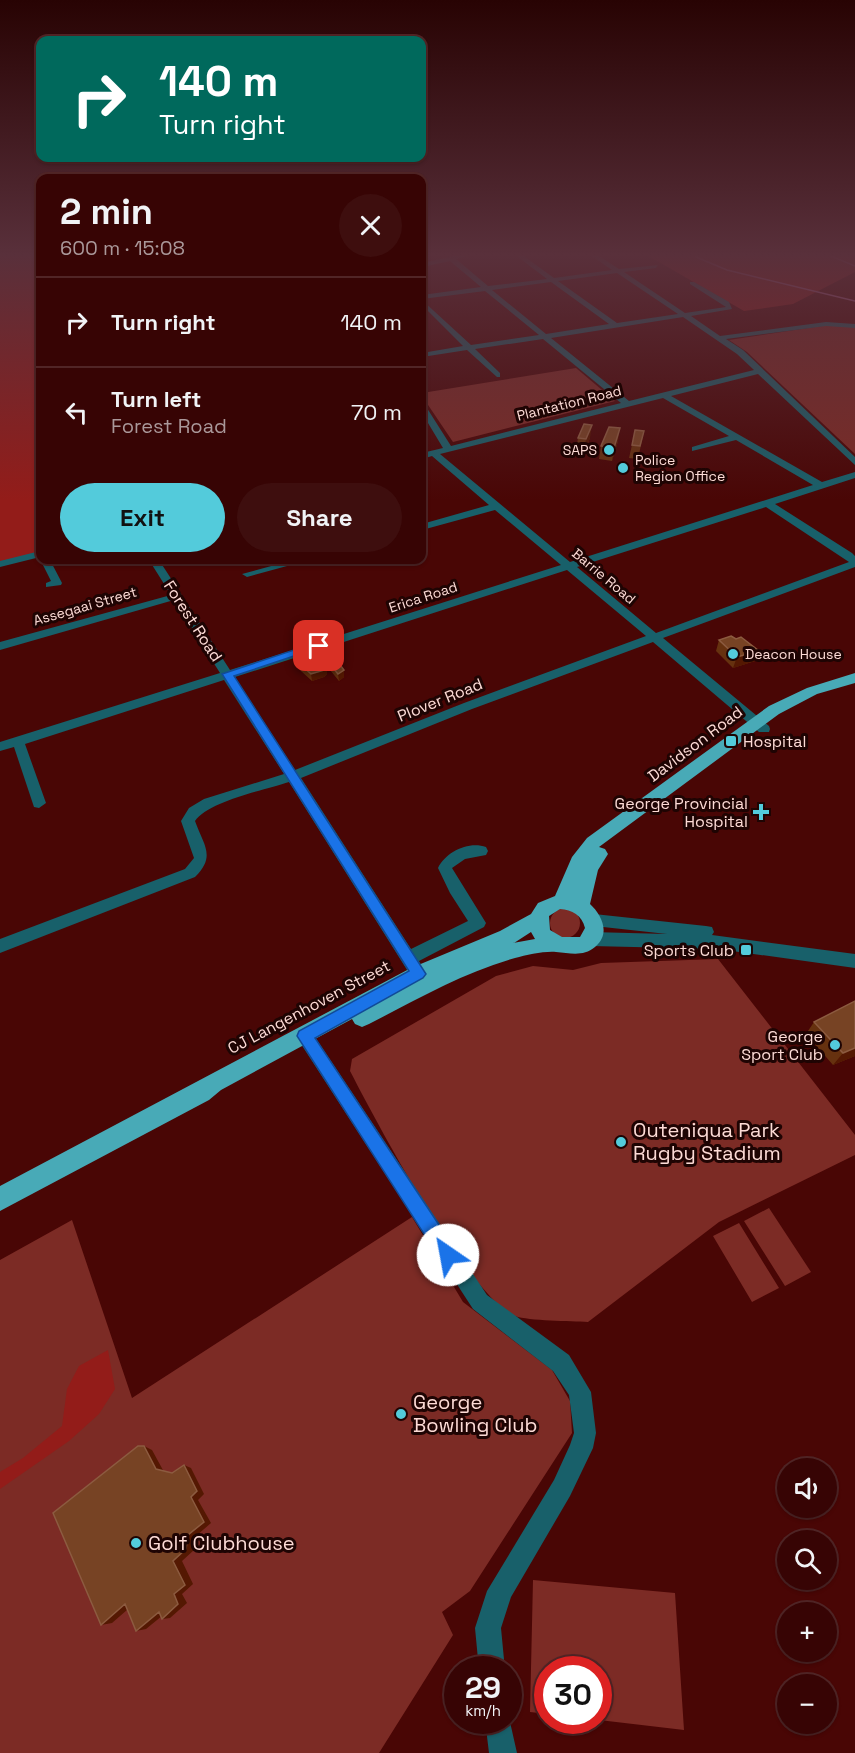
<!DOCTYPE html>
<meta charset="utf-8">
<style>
:root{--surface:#370404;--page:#3e0e0e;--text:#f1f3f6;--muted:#aa989a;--line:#512526;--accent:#53cbdb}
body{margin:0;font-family:"Space Grotesk",sans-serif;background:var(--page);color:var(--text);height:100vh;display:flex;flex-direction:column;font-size:22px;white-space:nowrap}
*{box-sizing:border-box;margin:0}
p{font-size:20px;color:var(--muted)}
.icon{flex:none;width:33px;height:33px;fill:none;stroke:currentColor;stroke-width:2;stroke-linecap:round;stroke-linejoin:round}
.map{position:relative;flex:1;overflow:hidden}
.drawer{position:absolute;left:36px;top:174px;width:390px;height:390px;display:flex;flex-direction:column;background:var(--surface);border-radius:12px;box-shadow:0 2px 4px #0004,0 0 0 2px var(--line)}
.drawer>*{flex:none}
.banner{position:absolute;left:36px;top:36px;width:390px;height:126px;border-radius:12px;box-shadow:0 2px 4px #0004,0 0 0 2px var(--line);background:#00695c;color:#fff;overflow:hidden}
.fabs{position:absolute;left:777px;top:1458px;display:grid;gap:12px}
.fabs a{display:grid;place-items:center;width:60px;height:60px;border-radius:50%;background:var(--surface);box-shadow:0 2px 4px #0004,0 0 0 2px var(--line);font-size:30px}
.speed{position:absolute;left:444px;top:1656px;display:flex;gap:12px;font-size:30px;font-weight:700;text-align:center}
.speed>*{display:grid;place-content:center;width:78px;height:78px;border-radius:50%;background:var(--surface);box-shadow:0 2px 4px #0004,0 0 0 2px var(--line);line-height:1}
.speed small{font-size:15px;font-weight:400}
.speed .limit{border:9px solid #d22;background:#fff;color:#111}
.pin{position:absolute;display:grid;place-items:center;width:51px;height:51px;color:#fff;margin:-26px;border-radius:12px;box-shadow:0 3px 9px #0006}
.me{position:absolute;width:66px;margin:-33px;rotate:327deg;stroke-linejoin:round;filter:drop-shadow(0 0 4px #0008)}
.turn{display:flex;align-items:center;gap:21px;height:126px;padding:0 24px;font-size:27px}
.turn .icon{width:78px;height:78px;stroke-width:2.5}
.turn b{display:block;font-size:42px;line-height:51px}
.round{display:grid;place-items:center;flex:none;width:63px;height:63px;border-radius:32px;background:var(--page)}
.summary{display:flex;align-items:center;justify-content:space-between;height:102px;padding:0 24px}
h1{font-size:36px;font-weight:800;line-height:45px}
.button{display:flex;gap:12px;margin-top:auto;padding:12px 24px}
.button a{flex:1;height:69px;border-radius:36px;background:var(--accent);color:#111;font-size:24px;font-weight:800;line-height:69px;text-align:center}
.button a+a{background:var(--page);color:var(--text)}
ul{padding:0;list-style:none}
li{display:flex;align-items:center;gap:18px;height:90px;padding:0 24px;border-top:2px solid var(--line)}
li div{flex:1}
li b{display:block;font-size:22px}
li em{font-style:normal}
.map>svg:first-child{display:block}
</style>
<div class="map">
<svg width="855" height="1753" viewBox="0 0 855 1753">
<rect width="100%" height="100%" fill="#490605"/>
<path fill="#7c2b25" d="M828 325 855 326V454L747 352 729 340Z
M576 368 615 401 453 442 422 396V393Z
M550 923a15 15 0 1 1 30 0a15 15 0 1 1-30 0Z
M718 959 855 1135V1155L719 1222 588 1322C571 1321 529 1321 515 1316 469 1297 376 1121 350 1071L352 1059 496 976 533 966 573 970 601 963Z
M769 1208 811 1272 785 1286 744 1221Z
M412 1217 463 1302 552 1370 570 1401 572 1433 470 1591 442 1612 453 1635 379 1753H0V1260L72 1220 132 1398Z
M739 1223 779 1288 752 1302 713 1236Z
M533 1580 675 1593 684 1730 599 1720 598 1670H548L547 1714 530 1712Z"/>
<path fill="#931c19" d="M0 254H40V553L0 563Z
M645 254H855V272L793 304 744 311Z
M108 1350 115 1389 99 1414 69 1441 0 1489V1472L23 1458 62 1426 67 1389 79 1366Z"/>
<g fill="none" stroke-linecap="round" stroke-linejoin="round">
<path stroke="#b570a8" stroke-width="1.5" d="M698 254 696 257 727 270 855 301
M835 254 831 256 855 266"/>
<path fill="#18606a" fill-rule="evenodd" d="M463 254H475L456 259 488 286 547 279 514 254H521L554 278 612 270 589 254H596L619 269 658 265 656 268 624 272 685 313 726 307 690 284V282H694L729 302 732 309 691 316 720 336 826 322 855 324V328L826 326 726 339 743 350 855 457V465L758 374 671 396 822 482 855 472V478L775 504 852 553 855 556V567L663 638 769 726 770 729 769 732H759L653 642 472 709 301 778 411 949 468 921 450 893 438 868C446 852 468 841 486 847L488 851 486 855 465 859 452 868 486 923 484 927 419 961 433 984 431 989 425 991 419 989 289 782C265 790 209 801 195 821 204 846 216 856 195 877L0 953V939L185 869 194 858 181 821 189 808 204 799 284 774 224 680 25 744 46 803 39 808 34 807 14 747 0 751V742L220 673 174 600 0 650V642L171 595 149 560H159L230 670 561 565 495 510 422 530V524L489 505 432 456 422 459V453L443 448 422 413V405H425L451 446 621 403 543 339 475 349 500 373V377H497L467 350 422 357V353L463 346 422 305V300L471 345 539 335 485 291 422 299V295L481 287 450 261 422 267V263ZM617 273 678 314 617 323 558 281ZM551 282 609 324 546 334 492 290ZM683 317 737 354 754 370 629 401 551 338ZM663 398 729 436 692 447V451L736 440 813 485 570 562 440 454ZM766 507 849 562 656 633 577 567ZM567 570 646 636 464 703 295 770 235 677Z
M40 551V557L0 567V561Z
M40 559 50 560 62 583 61 585 46 587V583L51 581Z
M293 560H309L247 577 242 574Z
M594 914 706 926 712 927 714 932 712 935 855 954V968L718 949 591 946 585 944 583 939 585 934 591 932 667 934 594 926 588 924 586 920 588 916Z
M305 1028 311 1031 487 1295 569 1355 591 1392 596 1433 593 1448 570 1496 511 1597 501 1628 505 1670H479L475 1628 487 1591 554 1480 570 1445 574 1433 569 1395 553 1371 473 1309 299 1041 296 1036 299 1031Z
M508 1713 517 1753H489L485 1720H508Z"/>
<path fill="#48aab7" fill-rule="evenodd" d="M855 673V683L817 694 779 714 599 847 605 849 608 854 598 870 590 904C602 915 611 934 595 947 583 957 570 953 556 952 544 951 527 955 515 958 464 972 416 1000 369 1024L362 1027 355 1024 352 1019 221 1090 209 1100 0 1211V1186L411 968 500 931 531 914 538 903 555 896 572 857 587 838 769 706 807 688ZM560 909C572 910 582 915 585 928L580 937H562L550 930 549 916ZM531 932 535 939 513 943H514Z"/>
</g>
<path fill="#66310f" d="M644 431 638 459 629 458 632 445Z
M578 438H590L584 453 576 451Z
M618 441 612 461 599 459 601 446Z
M736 639 759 651 755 661 733 668 716 651 719 640Z
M321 653 344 670V677L339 681 330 670 327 671V674L324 677 312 681 301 671 300 664 321 656Z
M855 1001V1056L833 1065 806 1034 814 1022Z"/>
<path fill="#541802" d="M592 425 590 438 584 453 586 439Z
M620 428 618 441 612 461 614 448Z
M759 651 755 661 733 668 737 657Z
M329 663 330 670 327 671V674L324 677 312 681 311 674 324 664Z
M344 670V677L339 681 338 674Z
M855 1048V1056L833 1065 843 1053Z
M144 1446 152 1450 164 1472 156 1469Z
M184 1465 191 1468 204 1494 198 1500 211 1523 196 1536 194 1550 182 1561 193 1584 182 1594 187 1603 170 1618 162 1619 174 1594 173 1561 191 1497Z
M135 1603 112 1623 101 1625 125 1604Z
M168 1611 146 1629 136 1631 159 1612Z"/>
<path fill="#774324" stroke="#8c5b40" stroke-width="1.5" d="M584 424 592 425 586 439 578 438Z
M609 427 620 428 614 448 601 446Z
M635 430 644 431 640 446 632 445Z
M731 636 736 639 741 637 759 651 737 657 719 640Z
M329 650 344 670 338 674 329 663 324 664 326 667 324 670 311 674 300 664 323 656 321 653Z
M855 1001V1048L843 1053 814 1022Z
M138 1446H144L156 1469 172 1473 184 1465 197 1491 191 1497 204 1522 188 1535 186 1549 173 1561 185 1585 174 1594 178 1604 162 1619 159 1612 136 1631 125 1604 101 1625 53 1513Z"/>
<linearGradient id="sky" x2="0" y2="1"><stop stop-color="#280303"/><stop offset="0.51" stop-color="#59303b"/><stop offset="1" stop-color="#59303b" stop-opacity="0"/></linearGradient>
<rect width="855" height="500" fill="url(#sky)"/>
<path fill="#1a73e8" stroke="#114b97" stroke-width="1.5" d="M315 643 324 646 234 676 426 974 423 978 315 1038 455 1249 458 1255 455 1262 448 1265 442 1262 297 1036 299 1031 409 971 222 674Z"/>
<g fill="#53cbdb" stroke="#1e0403" stroke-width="2">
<circle cx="609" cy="450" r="6"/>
<circle cx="623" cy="468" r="6"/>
<circle cx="733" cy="654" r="6"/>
<rect x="725" y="735" width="12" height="12" rx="3"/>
<path d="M758 803h6v6h6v6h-6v6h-6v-6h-6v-6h6z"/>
<rect x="740" y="944" width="12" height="12" rx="3"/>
<circle cx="835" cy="1045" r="6"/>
<circle cx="621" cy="1142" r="6"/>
<circle cx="401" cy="1414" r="6"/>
<circle cx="136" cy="1543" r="6"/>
</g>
<g text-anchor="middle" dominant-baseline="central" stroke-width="6" stroke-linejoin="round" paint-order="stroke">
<g font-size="14" fill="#fddbd6" stroke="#1e0403">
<text transform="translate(569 403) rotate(-14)">Plantation Road</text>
<text transform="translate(604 576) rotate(40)">Barrie Road</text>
<text transform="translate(423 597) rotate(-18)">Erica Road</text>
<text transform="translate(85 606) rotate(-16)">Assegaai Street</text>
</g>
<g font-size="14" fill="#fddbd6" stroke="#1e0403" text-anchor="start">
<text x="597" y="450" text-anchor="end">SAPS</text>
<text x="635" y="460">Police<tspan x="635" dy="16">Region Office</tspan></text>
<text x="745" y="654">Deacon House</text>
</g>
<g font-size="16" fill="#fddbd6" stroke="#1e0403">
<text transform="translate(193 621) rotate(57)">Forest Road</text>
<text transform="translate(440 700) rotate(-22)">Plover Road</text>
<text transform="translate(695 744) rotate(-37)">Davidson Road</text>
<text transform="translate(309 1007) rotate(-28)">CJ Langenhoven Street</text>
</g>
<g font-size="16" fill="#fddbd6" stroke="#1e0403" text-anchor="end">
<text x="743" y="741" text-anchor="start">Hospital</text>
<text x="748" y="803">George Provincial<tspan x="748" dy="18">Hospital</tspan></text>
<text x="734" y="950">Sports Club</text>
<text x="823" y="1036">George<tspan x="823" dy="18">Sport Club</tspan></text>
</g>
<g font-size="20" fill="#fddbd6" stroke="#1e0403" text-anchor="start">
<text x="633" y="1130">Outeniqua Park<tspan x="633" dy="23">Rugby Stadium</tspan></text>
<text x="413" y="1402">George<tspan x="413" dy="23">Bowling Club</tspan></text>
<text x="148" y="1543">Golf Clubhouse</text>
</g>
</g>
</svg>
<div class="fabs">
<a><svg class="icon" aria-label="sound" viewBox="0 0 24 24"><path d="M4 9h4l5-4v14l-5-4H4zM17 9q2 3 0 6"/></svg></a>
<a><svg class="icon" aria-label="search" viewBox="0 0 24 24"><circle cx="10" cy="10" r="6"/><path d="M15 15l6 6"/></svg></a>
<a>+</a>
<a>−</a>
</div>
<div class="speed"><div>29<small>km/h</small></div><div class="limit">30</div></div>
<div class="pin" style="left:319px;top:646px;background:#d93025"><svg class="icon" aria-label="arrive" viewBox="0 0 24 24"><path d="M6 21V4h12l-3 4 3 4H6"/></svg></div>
<svg class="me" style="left:448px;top:1255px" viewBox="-20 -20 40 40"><circle r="19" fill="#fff"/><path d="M0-13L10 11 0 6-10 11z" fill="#1a73e8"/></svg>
<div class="banner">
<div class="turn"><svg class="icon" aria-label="right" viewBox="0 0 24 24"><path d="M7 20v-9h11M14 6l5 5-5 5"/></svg><div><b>140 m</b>Turn right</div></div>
</div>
<section class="drawer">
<div class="summary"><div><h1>2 min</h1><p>600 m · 15:08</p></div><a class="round"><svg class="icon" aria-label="close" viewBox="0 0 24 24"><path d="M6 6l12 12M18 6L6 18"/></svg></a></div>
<ul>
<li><svg class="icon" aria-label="right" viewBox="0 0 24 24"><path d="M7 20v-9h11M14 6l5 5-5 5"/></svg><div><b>Turn right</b></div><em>140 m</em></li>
<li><svg class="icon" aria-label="left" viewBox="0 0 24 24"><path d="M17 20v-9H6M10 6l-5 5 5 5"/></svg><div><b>Turn left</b><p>Forest Road</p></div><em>70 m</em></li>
</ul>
<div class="button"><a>Exit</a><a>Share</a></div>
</section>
</div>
